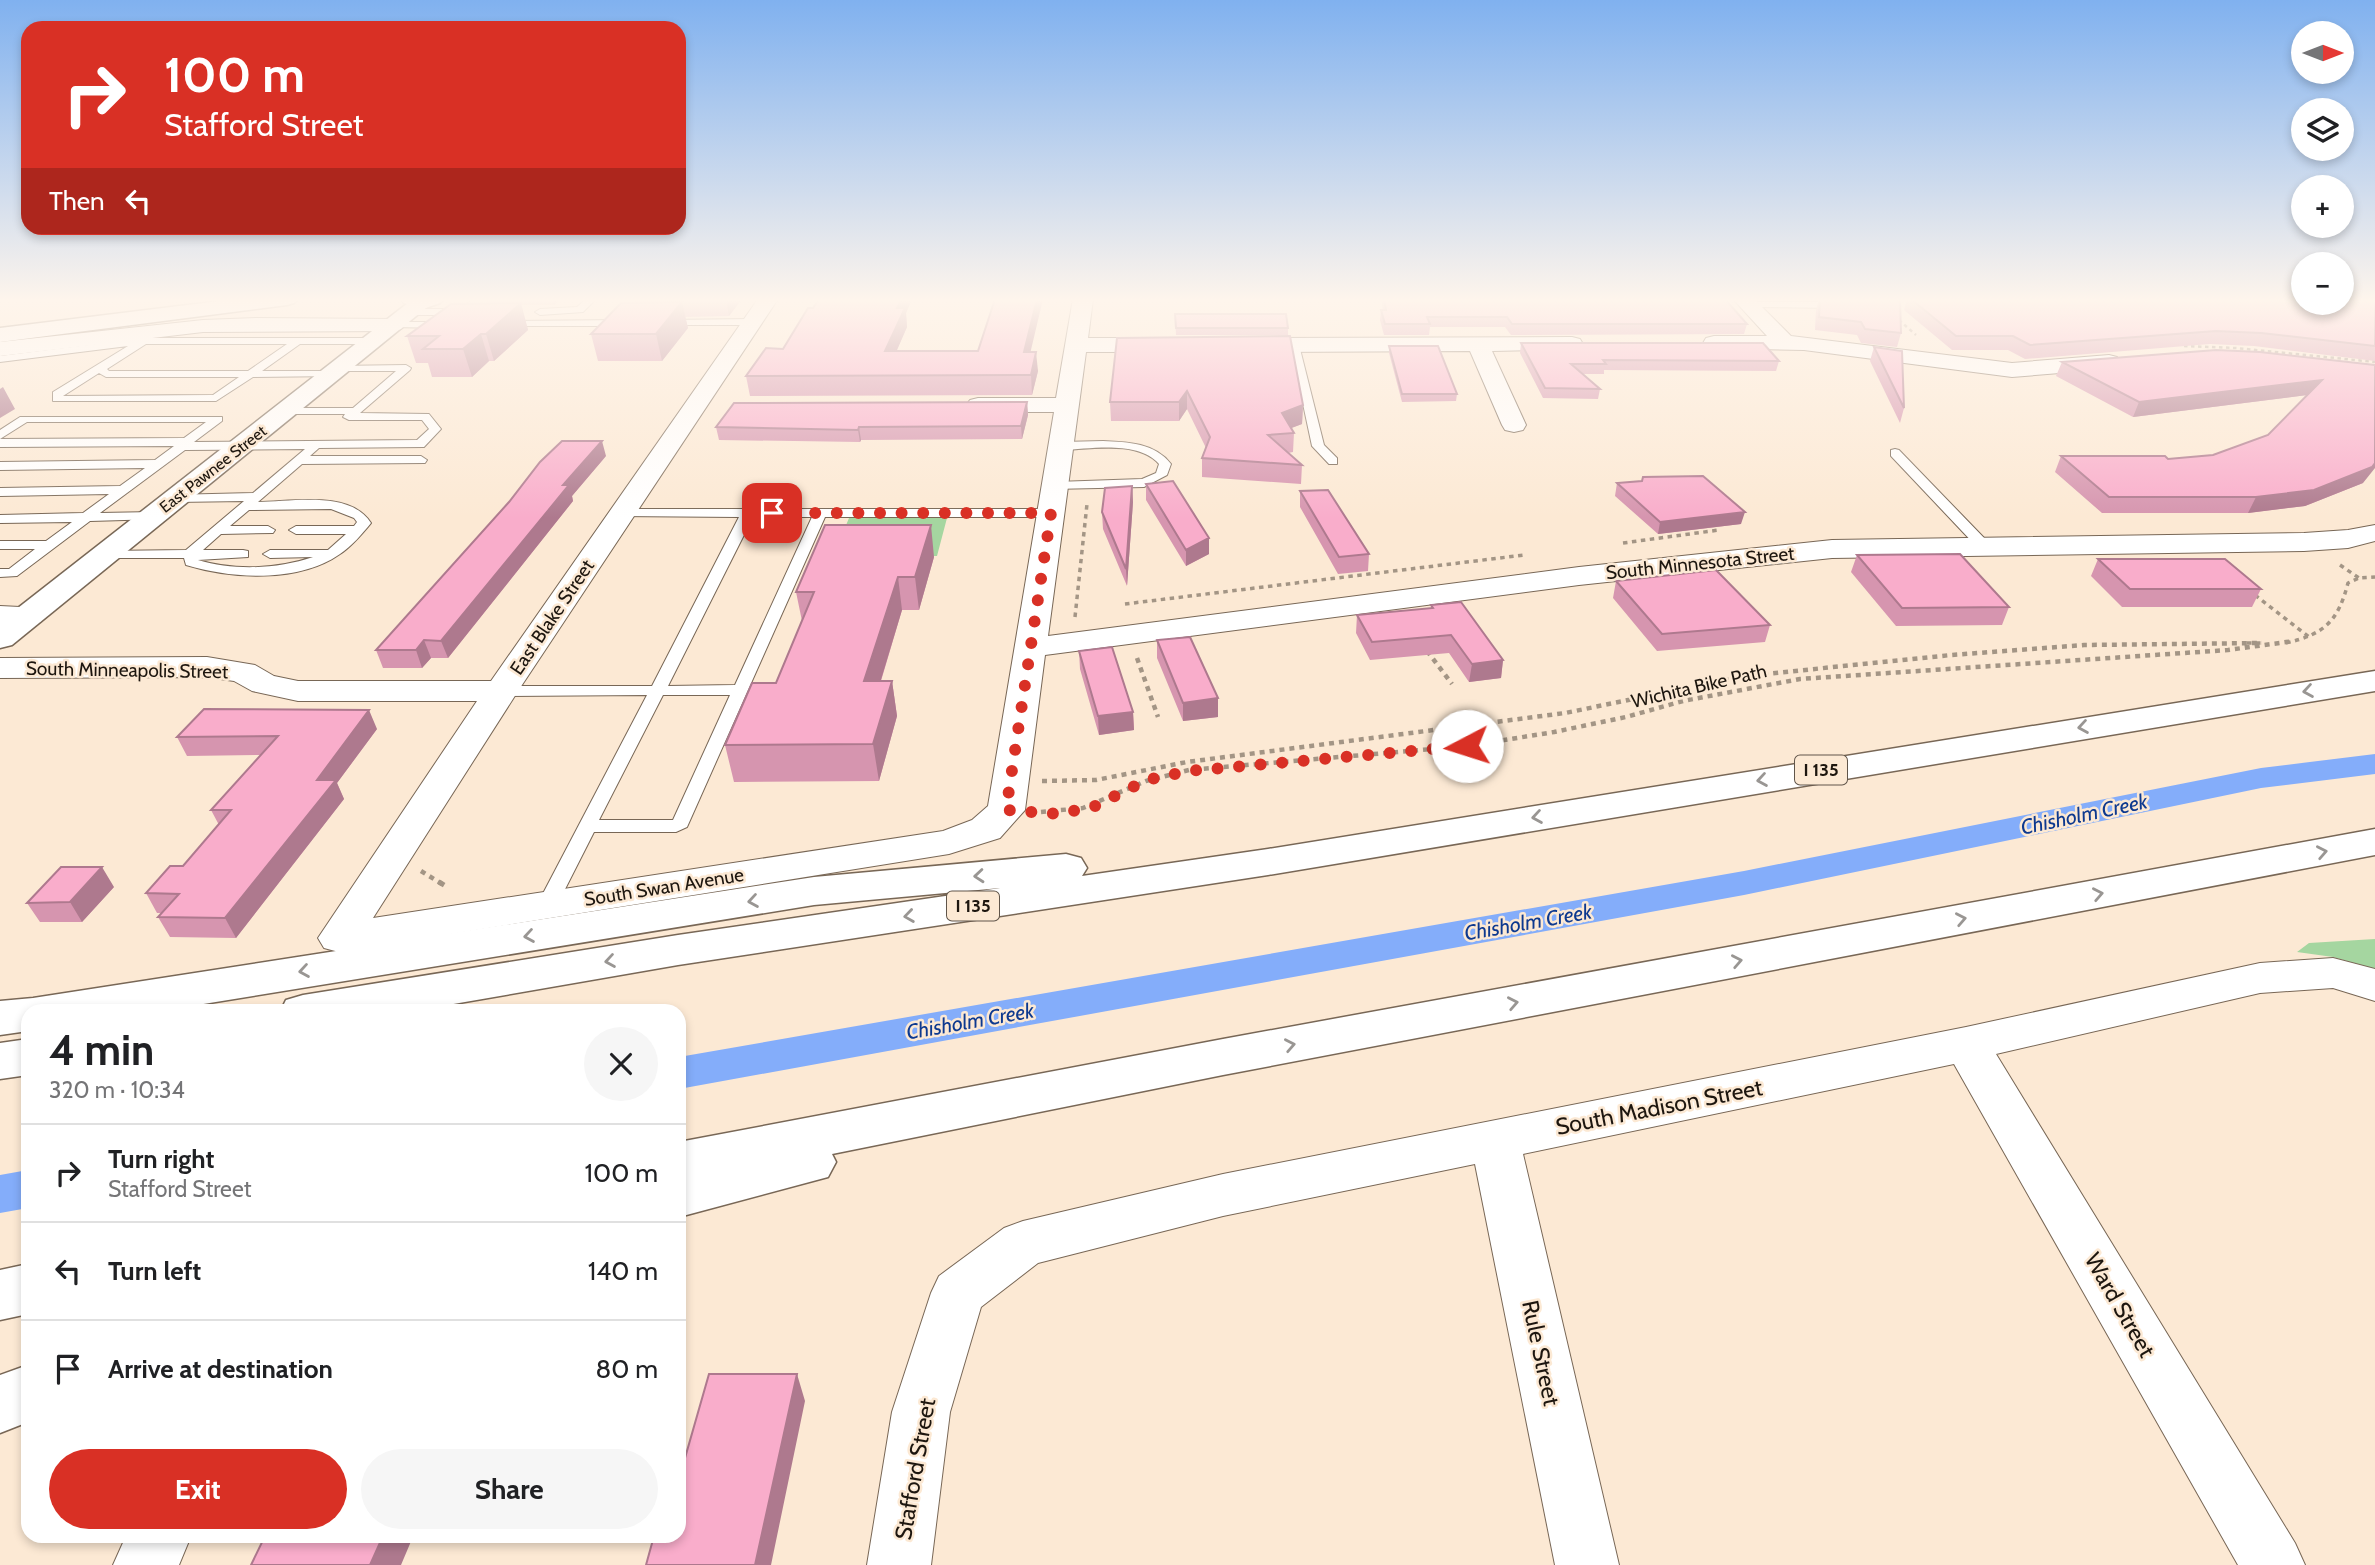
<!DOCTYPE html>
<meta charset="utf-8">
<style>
:root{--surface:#fff;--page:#f6f6f6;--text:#202124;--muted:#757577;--line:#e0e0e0;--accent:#d93025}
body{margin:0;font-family:Cabin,sans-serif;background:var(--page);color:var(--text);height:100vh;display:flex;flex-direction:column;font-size:26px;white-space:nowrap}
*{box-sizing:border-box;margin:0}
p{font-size:23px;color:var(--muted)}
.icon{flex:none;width:38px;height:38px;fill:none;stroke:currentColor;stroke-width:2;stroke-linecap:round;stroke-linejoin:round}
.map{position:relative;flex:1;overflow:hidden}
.panel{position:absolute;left:21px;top:1004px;width:665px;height:539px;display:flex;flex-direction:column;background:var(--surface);border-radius:21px;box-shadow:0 4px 10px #0003}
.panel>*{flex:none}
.banner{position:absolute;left:21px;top:21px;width:665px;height:214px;border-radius:21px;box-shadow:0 4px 10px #0003;background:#d93025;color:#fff;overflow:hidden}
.needle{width:46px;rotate:90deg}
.controls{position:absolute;left:2291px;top:21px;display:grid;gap:14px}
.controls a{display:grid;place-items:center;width:63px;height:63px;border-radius:50%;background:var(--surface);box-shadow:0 4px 10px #0003;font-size:35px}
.pin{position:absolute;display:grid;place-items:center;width:60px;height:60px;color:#fff;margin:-30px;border-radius:14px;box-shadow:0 4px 10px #0006}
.me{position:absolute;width:77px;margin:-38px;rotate:265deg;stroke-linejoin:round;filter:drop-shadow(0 0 5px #0008)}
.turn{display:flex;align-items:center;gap:24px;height:147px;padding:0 28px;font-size:32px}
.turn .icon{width:91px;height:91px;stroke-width:2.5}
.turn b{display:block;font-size:49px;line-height:60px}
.then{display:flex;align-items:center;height:66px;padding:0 28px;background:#0003;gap:14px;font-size:26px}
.round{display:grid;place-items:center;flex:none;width:74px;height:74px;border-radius:37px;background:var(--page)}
.head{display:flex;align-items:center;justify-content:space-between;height:119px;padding:0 28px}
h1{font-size:42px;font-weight:800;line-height:52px}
.cta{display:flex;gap:14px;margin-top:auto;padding:14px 28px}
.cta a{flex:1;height:80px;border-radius:42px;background:var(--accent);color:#fff;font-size:28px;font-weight:800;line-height:80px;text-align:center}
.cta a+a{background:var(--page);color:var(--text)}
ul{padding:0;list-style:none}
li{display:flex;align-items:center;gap:21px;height:98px;padding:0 28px;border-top:2px solid var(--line)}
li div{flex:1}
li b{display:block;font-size:26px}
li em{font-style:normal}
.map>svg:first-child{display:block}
</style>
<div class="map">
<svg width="2375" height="1565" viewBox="0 0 2375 1565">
<rect width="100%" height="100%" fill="#fce9d4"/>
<path fill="#a5d6a0" d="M849 518H947L937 556 833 557Z
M2375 939V969L2333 957 2297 952 2309 943Z"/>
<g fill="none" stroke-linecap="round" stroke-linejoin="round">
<path fill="#84adfa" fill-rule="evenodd" d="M2375 754V774L2261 788 1744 895 679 1089V1057L1744 871 2261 768Z
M28 1170V1208L0 1213V1175Z"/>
<g stroke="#786756" stroke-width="2">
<path id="service" d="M474 299H485L463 315H410L405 312 410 309H459Z
M586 299H596L583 312 540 315 535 312 540 309 577 307Z
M1749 302H1840L1845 305 1840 308 1746 307V303Z
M664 320 752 319 757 322 752 325H660L659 323Z
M503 321 625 320 630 323 625 326H499V322Z
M394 322H447L452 325 447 328 390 327 389 325Z
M144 338H374L379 341 374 344H300L262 371H333L338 374 337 376 253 377 216 401H53V392L128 346 0 362V356ZM146 344H287L248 371H109L107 369ZM99 373 106 377H239L213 395 63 396Z
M1290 343 1299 345 1324 445 1337 458V464H1329L1312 446Z
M406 365 411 368 410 370 360 413 429 414 441 429 424 447 319 448 310 456H421L427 460 425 463 302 464 258 502C292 502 350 490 371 523 362 534 352 546 340 554 299 583 232 579 186 565L184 558H100L98 555 105 551 186 550 244 501 176 502 171 501V495L253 493 305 449 185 450 100 513 154 512 161 516 159 519 90 521 17 576 0 577V569H9L35 549H0V541H46L72 522 0 523V515L83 513 109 494 0 496V488L120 486 145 468 0 470V462L155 460 174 446 0 447V439L184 438 206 422H27L0 439V430L20 417H222V421L194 442 417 440 429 429 422 420H349L343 417 345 414H286L280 411 286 408H353L396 371H341L336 368 337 366ZM331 509 354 518 357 522 354 526H296L289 530 296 534H346L328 550H270L263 554 270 558 313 557C277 569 235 571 198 560L248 557V551L243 550H203L221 534 273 533 275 530 268 526H230L249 510Z
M1103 441C1128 442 1155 443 1171 464L1167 475 1144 487 1052 489V483L1056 482 1142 479 1156 473 1159 464C1138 440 1091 449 1062 450L1056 446 1062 442Z
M1895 449 1899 450 1988 542V548H1978L1891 456V450Z
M622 509H1051L1058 513 1051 517H825L687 827 676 832H594L557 905 554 910H540L537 905 647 695 501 696 493 691 501 686H652L739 517 617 516 615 513ZM753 517H812L735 685 668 686ZM663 695H730L673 820H599Z"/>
</g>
<g stroke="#786756" stroke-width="2">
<path id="minor" d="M758 299H778L518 691 373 918 943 831 972 820 988 806 1054 412H978L970 410 966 405 970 400 978 398H1056L1073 299H1093L1088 338H1166L1174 340 1177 345 1174 350 1166 352H1086L1048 636 1579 567 1832 540 2304 533 2348 530 2375 525V541L2348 548 2304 551 1832 558 1579 585 1045 655 1025 810 1000 838 949 854 339 952 324 948 318 938 477 701H298L252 691 234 681 207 677 0 678V658L207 657 255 665 274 676 298 681H491Z
M1733 299H1754L1791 336 2012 363 2109 355 2117 357 2120 362 2117 367 2109 369 2012 377 1804 350 1706 348 1703 343 1706 338 1714 336H1767Z
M256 318 394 319 401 321 405 325 401 329 394 331 203 332 0 356V342L203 320Z
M1572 337 1580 339 1583 344 1580 349 1492 351 1526 425 1523 430 1514 432 1505 430 1502 425 1470 351 1242 352 1234 350 1231 345 1234 340 1242 338Z
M0 606 40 608 45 615 40 622 0 624Z
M2333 958 2375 969V1001L2333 988 2260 993 1996 1054 2295 1543 2305 1565H2238L1954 1064 1523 1154 1619 1565H1555L1475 1164 1223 1216 1038 1263 981 1307 950 1412 931 1565H867L892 1412 931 1293 939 1276 1004 1228 1023 1221 1223 1174 1966 1027 2260 963Z
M126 1536H191L179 1565H113Z"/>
</g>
<g stroke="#786756" stroke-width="3">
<path id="secondary" d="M413 299H437L12 645 0 648V622Z"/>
</g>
<g stroke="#786756" stroke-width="3">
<path id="primary" d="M236 299H298L294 303 287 305 0 342V328Z
M400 299H444L440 303 420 310 404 303Z"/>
</g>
<g stroke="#786756" stroke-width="3">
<path id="motorway" d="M2375 671V691L1268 875 678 965 407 1012H280L286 1000 303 995 678 935 1000 888 814 905 154 1012H28V1031L0 1035V1001L33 998 814 877 1066 854 1081 858 1087 868 1082 876 1268 849Z
M2375 829V855L1223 1075 832 1154 836 1162 828 1177 679 1217V1142L1223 1039Z
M28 1039V1075L0 1079V1043Z
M28 1264V1314L0 1320V1270Z
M28 1365V1422L0 1433V1375Z"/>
</g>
<path stroke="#a39585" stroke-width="2.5" stroke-dasharray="3.5 3.5" stroke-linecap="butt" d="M1899 320 1916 335
M2184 346 2236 348 2375 362"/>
<path stroke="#a39585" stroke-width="3.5" stroke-dasharray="4.5 4.5" stroke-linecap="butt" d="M1623 543 1719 530
M2340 565 2359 578
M2255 595 2309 637
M1125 604 1524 555
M1075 617 1087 504
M2247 643H2262
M2286 643C2325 634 2338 621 2348 583L2359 578 2375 577"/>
<path stroke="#a39585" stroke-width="4.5" stroke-dasharray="5 5" stroke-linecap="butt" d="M1427 651 1452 684
M1137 658 1158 717
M1042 781 1096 780 1187 762 1565 713 1746 676 1951 655 2084 645 2262 643
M1041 812 1083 808 1146 781 1189 770 1467 746 1554 732 1626 717 1683 701 1800 679 2228 650 2294 641
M421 871 442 884"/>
<path stroke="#a39585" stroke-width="5" stroke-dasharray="6 6" stroke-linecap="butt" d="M439 882 449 888"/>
<use href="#service" fill="#fff" fill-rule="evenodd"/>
<use href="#minor" fill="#fff" fill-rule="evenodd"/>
<use href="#secondary" fill="#fff" fill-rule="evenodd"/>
<use href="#primary" fill="#fff" fill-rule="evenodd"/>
<use href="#motorway" fill="#fff" fill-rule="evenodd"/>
</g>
<path fill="#d695af" d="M486 299H560L554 305H521L528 330 494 361H489L472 377H432L428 363H416L407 336 487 304Z
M633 299H742L729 316 685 317 688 328 662 361H598L591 334 634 302Z
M819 299H912L906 313 907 327 896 351 1030 352 1038 371 1032 395 750 396 746 376 783 349Z
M1381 299H1725L1747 324 1744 334 1511 335 1505 327H1430L1429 335H1384L1380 320 1381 310H1383Z
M1817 299H2375V361L2254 346 2210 344 2025 359 2008 350H1952L1904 310 1907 299H1900L1901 333 1897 347 1861 343 1857 335 1815 330 1816 310 1819 299Z
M1175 314 1288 328V335H1176Z
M1117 338 1303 405 1302 424 1291 428 1294 433 1293 452 1288 453 1302 465 1301 484 1202 477V458L1206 448 1187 409 1179 421H1111L1110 402Z
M1521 343 1779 361 1776 371 1604 370V374H1583L1600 389 1598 399 1543 398 1520 353Z
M1389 346 1457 394 1456 401 1402 402 1389 353Z
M1874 347 1904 408 1900 423 1870 361Z
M2062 362 2375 365 2363 483 2305 506 2248 513H2102L2055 472 2061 456 2168 459 2213 455 2268 435 2307 395 2133 417 2056 376Z
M1027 402 1028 415 1022 439 861 440 860 442 719 440 716 427Z
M606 456 572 496 573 501 448 658H431L422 668H383L376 650Z
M1642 481 1741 524 1658 534 1615 496 1617 483Z
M1146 484 1209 554 1186 566 1146 500Z
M1132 486 1133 502 1127 586 1103 529 1102 512Z
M1300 491 1369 554 1368 571 1338 574 1300 507Z
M1857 555 2009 607 2002 625 1896 626 1851 572Z
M934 557 919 610H902L881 681H892L897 716 879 781 734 782 725 745 776 683 802 621 796 592Z
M2098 559 2261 589 2252 607H2122L2091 576Z
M1616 581 1770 625 1765 642 1657 651 1613 598Z
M1431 605 1503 660 1501 678 1469 682 1449 653 1370 660 1356 633 1357 615 1431 608Z
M1157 640 1218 698V717L1183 721 1157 658Z
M1079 651 1133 712 1134 730 1099 735 1080 669Z
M377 729 337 783 344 799 236 938 170 937 158 917 162 913H157L146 893 183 866 219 825 211 810 261 755 187 756 177 737Z
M114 887 82 922H40L27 903Z"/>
<path fill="#ae798e" d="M553 299H560L554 305Z
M726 299H742L729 316Z
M902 299H912L906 313 907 327 888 371 885 351 897 308Z
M1037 299H1043L1026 371 1024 352Z
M682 302 688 328 662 361 656 334Z
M521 303 528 330 494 361 486 334Z
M481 334 489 361 472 377 463 349Z
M1036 352 1038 371 1032 395 1031 375Z
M2322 380 2315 394 2133 417 2139 402Z
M3 387 15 409 0 418V389Z
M1187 391V409L1179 421V402Z
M1027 402 1028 415 1022 439 1021 426Z
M1303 405 1302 424 1281 432 1282 413Z
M859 427 861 440 860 442 858 430Z
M602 441 606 456 572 496 573 501 448 658 441 641 563 485Z
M2375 463V468L2363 483 2305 506 2248 513 2256 497Z
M1132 486 1133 502 1127 586 1126 569Z
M1745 512 1741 524 1658 534 1660 522Z
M931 525 934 557 919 610 915 577Z
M1209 538V554L1186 566V550Z
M898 577 902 610 870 716 864 681Z
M424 640 431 658 422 668 416 650Z
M1503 660 1501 678 1469 682 1472 664Z
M892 681 897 716 879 781 873 744Z
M1218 698V717L1183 721V703Z
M369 710 377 729 337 783 344 799 236 938 225 918 317 780Z
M1133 712 1134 730 1099 735 1098 716Z
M102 867 114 887 82 922 70 902Z
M797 1374 805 1401 771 1565H755Z
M383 1536H411L412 1539 401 1565H370Z"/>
<path fill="#f9adcb" stroke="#ae798e" stroke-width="2" d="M819 299H902L897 308H905L885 351H978L995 299H1037L1024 352H1036L1031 375 746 376 766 348 783 349 808 308H813Z
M1384 299H1725L1747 324H1512L1507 317H1427L1430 324H1385L1381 310H1386Z
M1820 299H1900L1901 333 1865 329 1861 322 1819 317Z
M1911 299H2303V303H2342V299H2375V346L2261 333 2216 331 2030 345 2013 336H1956Z
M682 302 656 334H591L621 303Z
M521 303 486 334H481L463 349H423L439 336H407L451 304Z
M1175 314H1286L1288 328H1176Z
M1290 336 1303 405 1282 413 1294 433 1268 435 1302 465 1202 458 1210 437 1187 391 1179 402H1110L1117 338Z
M1521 343H1763L1779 361 1603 360 1606 364H1571L1600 389 1545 388Z
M1389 346H1438L1457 394H1402Z
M1874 347 1902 351 1904 408Z
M2216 350 2260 352 2375 365V463L2372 467 2314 490 2256 497H2109L2061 456H2165L2168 459 2213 455 2268 435 2322 380 2139 402 2062 362Z
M1027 402 1021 426 859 427 858 430 716 427 734 403Z
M562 441H602L563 485H569L441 641 424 640 416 650H376L509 502 540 462Z
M1703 476 1745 512 1660 522 1617 483 1642 481 1643 477Z
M1173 481 1209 538 1186 550 1146 484Z
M1132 486 1126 569 1102 512 1105 488Z
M1328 490 1369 554 1339 557 1300 491Z
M825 525H931L915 577H898L864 681H892L873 744 725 745 752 683H776L814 592H796Z
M1960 554 2009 607 1902 608 1857 555Z
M2098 559H2225L2261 589H2130Z
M1716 570 1770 625 1662 634 1616 581Z
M1461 602 1503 660 1472 664 1451 635 1372 642 1357 615 1433 608 1431 605Z
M1190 637 1218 698 1183 703 1157 640Z
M1112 647 1133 712 1098 716 1079 651Z
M204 709 369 710 317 780H336L225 918 158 917 179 894 146 893 170 866H183L231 810H211L278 736 177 737Z
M61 867H102L70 902 27 903Z
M709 1374H797L755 1565H646L654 1536H679V1479Z
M265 1536H383L370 1565H251Z"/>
<defs><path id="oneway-chevron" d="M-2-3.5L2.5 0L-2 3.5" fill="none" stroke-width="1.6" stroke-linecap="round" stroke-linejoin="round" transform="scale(1.75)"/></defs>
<g stroke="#999693">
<use href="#oneway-chevron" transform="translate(2308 691) rotate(171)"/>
<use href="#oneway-chevron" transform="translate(2083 727) rotate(171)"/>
<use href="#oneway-chevron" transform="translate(1762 780) rotate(171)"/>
<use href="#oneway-chevron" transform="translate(1537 817) rotate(171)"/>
<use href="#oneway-chevron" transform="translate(2322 852) rotate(-11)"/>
<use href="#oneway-chevron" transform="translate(979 876) rotate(175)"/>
<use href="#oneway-chevron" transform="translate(2098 894) rotate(-11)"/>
<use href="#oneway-chevron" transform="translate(753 901) rotate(171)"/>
<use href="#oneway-chevron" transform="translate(909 916) rotate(172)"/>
<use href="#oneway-chevron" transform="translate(1961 919) rotate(-11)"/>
<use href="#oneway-chevron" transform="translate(529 936) rotate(171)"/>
<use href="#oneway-chevron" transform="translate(610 961) rotate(171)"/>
<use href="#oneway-chevron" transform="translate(1737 961) rotate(-11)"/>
<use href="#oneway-chevron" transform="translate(304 971) rotate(171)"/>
<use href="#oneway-chevron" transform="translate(1513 1003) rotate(-11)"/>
<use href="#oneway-chevron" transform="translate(1290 1045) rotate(-11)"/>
</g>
<linearGradient id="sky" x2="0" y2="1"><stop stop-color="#80b1ef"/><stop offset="0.58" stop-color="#fef5ec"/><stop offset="1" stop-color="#fef5ec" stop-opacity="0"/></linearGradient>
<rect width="2375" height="518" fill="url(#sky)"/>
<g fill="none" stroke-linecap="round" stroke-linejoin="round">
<path stroke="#d93025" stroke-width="12" stroke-dasharray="0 21.6" d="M772 513H1051L1006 810 1059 814 1095 806 1147 780 1189 771 1467 746"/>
</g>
<g text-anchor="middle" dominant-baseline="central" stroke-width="5" stroke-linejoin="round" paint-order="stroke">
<g font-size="16" fill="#1d160f" stroke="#fce9d4">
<text transform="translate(213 469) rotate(-38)">East Pawnee Street</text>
</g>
<g fill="#fce9d4" stroke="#60554a" stroke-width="2">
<rect x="1795" y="755.5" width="52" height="29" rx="5"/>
<rect x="947" y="891.5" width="52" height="29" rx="5"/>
</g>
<g font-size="18" font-weight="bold" fill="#1d160f">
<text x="1821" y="770">I 135</text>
<text x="973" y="906">I 135</text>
</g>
<g font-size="19" fill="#1d160f" stroke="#fce9d4">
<text transform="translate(1700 563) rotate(-6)">South Minnesota Street</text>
<text transform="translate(552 617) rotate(-56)">East Blake Street</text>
<text transform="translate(127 670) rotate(1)">South Minneapolis Street</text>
<text transform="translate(1699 686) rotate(-13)">Wichita Bike Path</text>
<text transform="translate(664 887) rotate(-9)">South Swan Avenue</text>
</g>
<g font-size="21" font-style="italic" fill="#0d398f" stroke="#fce9d4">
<text transform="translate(2084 814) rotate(-12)">Chisholm Creek</text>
<text transform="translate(1528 922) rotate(-10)">Chisholm Creek</text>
<text transform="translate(970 1021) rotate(-10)">Chisholm Creek</text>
</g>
<g font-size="23" fill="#1d160f" stroke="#fce9d4">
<text transform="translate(1659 1107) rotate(-11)">South Madison Street</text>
<text transform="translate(2120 1305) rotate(60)">Ward Street</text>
<text transform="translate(1541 1353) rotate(78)">Rule Street</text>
<text transform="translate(915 1469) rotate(-80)">Stafford Street</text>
</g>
</g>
</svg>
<div class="controls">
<a><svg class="needle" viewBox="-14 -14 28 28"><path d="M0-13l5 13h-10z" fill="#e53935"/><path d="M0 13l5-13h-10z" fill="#757577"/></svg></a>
<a><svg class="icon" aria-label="layers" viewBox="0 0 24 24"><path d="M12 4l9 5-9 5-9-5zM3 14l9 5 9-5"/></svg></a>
<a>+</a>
<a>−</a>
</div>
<div class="pin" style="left:772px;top:513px;background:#d93025"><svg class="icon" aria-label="arrive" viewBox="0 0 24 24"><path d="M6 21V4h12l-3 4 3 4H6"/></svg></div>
<svg class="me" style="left:1467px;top:746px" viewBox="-20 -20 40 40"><circle r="19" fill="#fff"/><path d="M0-13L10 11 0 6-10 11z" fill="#d93025"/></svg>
<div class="banner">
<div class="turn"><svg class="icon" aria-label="right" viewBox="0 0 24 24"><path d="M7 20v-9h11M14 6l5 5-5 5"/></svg><div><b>100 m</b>Stafford Street</div></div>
<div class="then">Then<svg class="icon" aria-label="left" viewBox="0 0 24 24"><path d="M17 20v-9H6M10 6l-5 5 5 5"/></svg></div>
</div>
<section class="panel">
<div class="head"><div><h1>4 min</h1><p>320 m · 10:34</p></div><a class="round"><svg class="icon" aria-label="close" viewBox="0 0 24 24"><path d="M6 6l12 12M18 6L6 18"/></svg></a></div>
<ul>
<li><svg class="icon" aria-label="right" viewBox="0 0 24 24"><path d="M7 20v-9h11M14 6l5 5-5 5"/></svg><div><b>Turn right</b><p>Stafford Street</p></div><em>100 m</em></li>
<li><svg class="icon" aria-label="left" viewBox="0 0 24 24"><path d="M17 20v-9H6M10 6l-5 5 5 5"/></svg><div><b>Turn left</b></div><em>140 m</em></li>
<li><svg class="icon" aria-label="arrive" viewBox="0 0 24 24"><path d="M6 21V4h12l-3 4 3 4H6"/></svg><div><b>Arrive at destination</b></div><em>80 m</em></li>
</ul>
<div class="cta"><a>Exit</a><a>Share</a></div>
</section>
</div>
